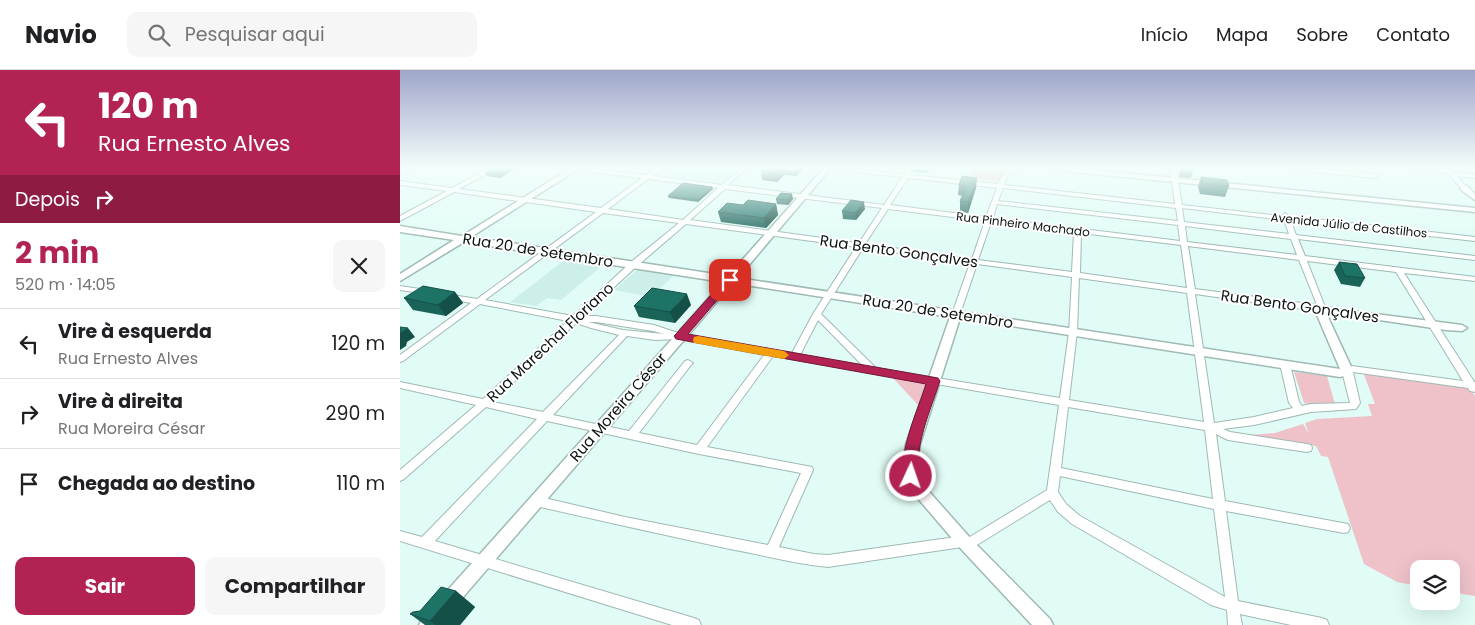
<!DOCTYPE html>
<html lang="pt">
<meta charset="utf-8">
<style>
:root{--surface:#fff;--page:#f6f6f6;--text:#202124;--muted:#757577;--line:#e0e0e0;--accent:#b22253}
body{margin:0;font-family:Poppins,sans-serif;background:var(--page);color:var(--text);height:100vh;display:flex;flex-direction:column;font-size:19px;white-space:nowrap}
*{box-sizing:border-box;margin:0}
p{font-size:16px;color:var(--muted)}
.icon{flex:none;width:28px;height:28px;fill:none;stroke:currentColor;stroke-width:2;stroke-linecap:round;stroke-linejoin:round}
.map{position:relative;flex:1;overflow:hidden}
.panel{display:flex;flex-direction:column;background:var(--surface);width:400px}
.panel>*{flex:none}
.guide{background:#b22253;color:#fff;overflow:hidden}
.fabs{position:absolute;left:1010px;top:490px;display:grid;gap:10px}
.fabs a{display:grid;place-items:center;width:50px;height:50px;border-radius:10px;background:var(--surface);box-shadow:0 5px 20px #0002;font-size:25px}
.pin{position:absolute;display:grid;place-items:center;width:42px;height:42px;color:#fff;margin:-21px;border-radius:10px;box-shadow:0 2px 8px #0006}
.me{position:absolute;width:55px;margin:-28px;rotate:3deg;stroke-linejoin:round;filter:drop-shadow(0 0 4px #0008)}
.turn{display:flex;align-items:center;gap:18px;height:105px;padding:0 15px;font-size:22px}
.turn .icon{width:65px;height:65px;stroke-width:2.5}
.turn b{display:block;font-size:35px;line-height:42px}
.then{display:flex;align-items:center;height:48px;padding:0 15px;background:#0003;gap:10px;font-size:19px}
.round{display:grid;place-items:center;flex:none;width:52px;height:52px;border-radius:10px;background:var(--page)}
.headline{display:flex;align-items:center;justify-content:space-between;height:85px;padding:0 15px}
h1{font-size:30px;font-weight:700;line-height:38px;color:var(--accent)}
.cta{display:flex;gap:10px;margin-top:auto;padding:10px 15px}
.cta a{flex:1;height:58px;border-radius:10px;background:var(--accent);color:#fff;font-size:20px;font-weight:700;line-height:58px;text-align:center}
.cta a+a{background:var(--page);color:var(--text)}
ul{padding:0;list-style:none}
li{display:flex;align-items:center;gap:15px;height:70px;padding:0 15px;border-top:1px solid var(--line)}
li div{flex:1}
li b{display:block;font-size:19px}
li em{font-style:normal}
header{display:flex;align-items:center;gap:30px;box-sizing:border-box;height:70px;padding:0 25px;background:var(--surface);border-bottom:1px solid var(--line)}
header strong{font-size:24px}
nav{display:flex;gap:28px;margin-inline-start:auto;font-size:18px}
.search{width:350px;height:45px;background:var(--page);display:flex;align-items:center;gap:12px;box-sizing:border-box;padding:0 18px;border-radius:10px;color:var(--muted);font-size:19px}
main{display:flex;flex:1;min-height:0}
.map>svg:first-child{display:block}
</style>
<header>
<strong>Navio</strong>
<div class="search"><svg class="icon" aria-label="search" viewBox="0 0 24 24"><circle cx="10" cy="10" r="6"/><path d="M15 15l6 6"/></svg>Pesquisar aqui</div>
<nav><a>Início</a><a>Mapa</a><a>Sobre</a><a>Contato</a></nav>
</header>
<main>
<section class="panel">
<div class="guide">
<div class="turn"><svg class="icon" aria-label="left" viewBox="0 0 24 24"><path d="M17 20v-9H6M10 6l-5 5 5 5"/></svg><div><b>120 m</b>Rua Ernesto Alves</div></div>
<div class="then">Depois<svg class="icon" aria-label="right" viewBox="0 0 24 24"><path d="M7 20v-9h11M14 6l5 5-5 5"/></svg></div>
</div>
<div class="headline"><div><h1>2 min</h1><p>520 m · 14:05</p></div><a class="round"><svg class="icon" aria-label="close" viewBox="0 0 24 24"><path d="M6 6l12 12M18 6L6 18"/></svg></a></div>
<ul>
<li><svg class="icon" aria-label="left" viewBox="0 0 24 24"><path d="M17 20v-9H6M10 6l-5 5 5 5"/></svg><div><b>Vire à esquerda</b><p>Rua Ernesto Alves</p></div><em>120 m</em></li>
<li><svg class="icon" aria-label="right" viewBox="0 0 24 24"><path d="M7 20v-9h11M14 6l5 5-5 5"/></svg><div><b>Vire à direita</b><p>Rua Moreira César</p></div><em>290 m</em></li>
<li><svg class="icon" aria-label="arrive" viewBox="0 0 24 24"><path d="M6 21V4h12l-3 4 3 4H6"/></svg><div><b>Chegada ao destino</b></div><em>110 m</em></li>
</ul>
<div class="cta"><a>Sair</a><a>Compartilhar</a></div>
</section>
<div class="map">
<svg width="1075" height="555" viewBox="0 0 1075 555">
<rect width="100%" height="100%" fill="#e1fcf6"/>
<path fill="#ccf0e9" d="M280 98H339L321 113 268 107Z
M166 189 203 195 161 230 147 228 136 236 110 232Z
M238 199 274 205 252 227 214 220Z"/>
<path fill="#efc2ca" d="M597 98H610L597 111 568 108 572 100 595 102Z
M894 302 927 306 935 334H909L904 333Z
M963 302 1070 318 1075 326V526L1051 522V499H1019V516L997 512 964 494 928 387 921 386 916 376 848 365 875 363 903 354 909 364 905 353 917 349 972 346 968 334H975Z
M492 307 526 313 518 335Z"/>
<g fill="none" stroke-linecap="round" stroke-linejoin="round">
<g stroke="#9fb9b3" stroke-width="2">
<path id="minor" d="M5 98H12L0 104V100Z
M90 98H97L59 119 201 138 242 108 171 100 168 98H183L246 105 257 98H263L253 106 322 115 341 98H347L328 115 484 135 502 107 435 100 432 98H448L504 104 508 98H514L510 105 598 114C603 104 607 98 619 98L608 105 604 115 775 134 770 98H776L782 135 882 146 885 143 889 146 1075 167V171L891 151 896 165 1075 186V190L898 169 905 186 1075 207V211L1004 203 1075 313V322L1070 321 1068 318 953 302 960 333 956 339 911 342 854 355 823 359 830 362 907 374 911 375 912 378 911 381 907 382 828 370 816 364 825 431 948 454 950 458 948 462 944 463 826 441 838 531 922 548 927 550 929 555H891L840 544 842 555H828L827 540 811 535 672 454 658 442 650 430 567 481 563 479 562 477 428 497C395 494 363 485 330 479 265 465 201 451 136 436L132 434 130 431 132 428 136 426 225 447 368 475 401 403 299 384 147 351 35 471 294 548 299 550 301 555H272L0 471V461L22 467 137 349 86 337 4 409 0 411V400L76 335 0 318V312L83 329 168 251 80 234 3 291 0 292V285L71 233 46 228 45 226 46 224 77 229 196 142 54 122 0 151V146L47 121 0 115V111L52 118ZM508 108 597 118 586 147 490 135ZM248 109 318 118 283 150 208 139ZM603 118 776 138 778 151 598 131ZM325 119 482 138 459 173 290 150ZM597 134 778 155 780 171 593 148ZM782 138 884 150 889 164 784 152ZM488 139 585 151 572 189 465 174ZM203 143 279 153 231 192 173 246 85 230ZM591 152 674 162 672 202 578 190ZM286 154 456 177 413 244 392 283 281 264 254 255 196 246H183L237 196ZM785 156 891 169 897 185 787 172ZM681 163 781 175 787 218 680 203ZM788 176 899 190 917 235 795 219ZM463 178 570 193 552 244 556 247 560 244 577 194 672 207 669 262 660 328 476 298 421 244ZM907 191 996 202 1063 311 952 296 944 299 942 301 950 333 911 334 902 336 899 332 890 294 885 291 880 294 889 333 893 338 854 347 814 353 795 224 932 243 935 242 936 240 935 238 925 237ZM679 208 787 223 804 352 669 330 677 262ZM418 250 463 296 400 285ZM188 252H196L253 261 264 264 223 260ZM176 253 191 258 219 265 143 342 93 332ZM227 266 255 270 278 269 364 285 297 375 239 363 291 295 293 293 288 290 285 291 229 361 153 345ZM373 286 659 335 647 420 568 468 563 466 428 485 414 484 379 477 413 400 412 397 307 377ZM668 337 805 360 813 429 661 398ZM660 406 814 439 825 527 680 446 666 434 658 422Z
M889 98H907L975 104 978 106 975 108 892 100Z
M1014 98H1049L1053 102 1075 104V108L1057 106 1067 118 1064 120 1062 119 1047 103 1017 100Z
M0 216 27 220 31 222 27 224 0 220Z"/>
</g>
<g stroke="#9fb9b3" stroke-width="3">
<path id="major" d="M171 98H180L71 167 328 206 424 98H431L338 208 940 299 917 245 919 241 928 238 1062 255 1067 258 1062 261 1046 260 933 243 927 245 953 301 951 304 940 307 560 248 520 374 517 395 518 405 525 417 572 470 650 549 653 555H632L562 480 515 425 504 406 503 395 506 374 550 247 333 213 39 555H19L22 549 323 212 64 172 0 211V204L54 170 0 162V156L62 166Z
M650 98H672L1075 138V142L653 100Z
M1061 116H1067L1075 124V130L1061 120Z"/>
</g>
<use href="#minor" fill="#fff" fill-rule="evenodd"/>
<use href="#major" fill="#fff" fill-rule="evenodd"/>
</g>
<path fill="#1a6359" d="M117 98 100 108 87 106 85 103Z
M364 98H405L396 106 384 105 377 112 362 110 361 101Z
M514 98H530L527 103 514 102Z
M780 98H793V100L791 108 779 107V102Z
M801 107 829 116 825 127 800 124 798 117Z
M559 115 576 118 568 143 560 142V131L563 126 558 125Z
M312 117 313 119 298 132 269 128 268 126Z
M376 129H393L388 135 377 134Z
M376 134 378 145 366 158 321 152 318 142Z
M465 139 456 150 443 149 442 141Z
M939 192 965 208 960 217 941 214 934 200Z
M55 222 63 233 46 246 13 240 4 228Z
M291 235 275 253 239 247 234 236Z
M56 521 75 537 60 555H25L10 544 20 541Z"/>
<path fill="#155048" d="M111 98H117L100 108 98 105Z
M381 98H383L384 105 377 112 375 103Z
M395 98H405L396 106Z
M527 98H530L527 103Z
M577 108 576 118 568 143V132Z
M312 117 313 119 298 132V130Z
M392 124 393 129 388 135 387 130Z
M464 132 465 139 456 150 455 143Z
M376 134 378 145 366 158 364 148Z
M55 222 63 233 46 246 38 235Z
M287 224 291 235 275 253 270 242Z
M8 258 15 267 7 272 6 276 0 280V263Z
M56 521 75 537 60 555H36L30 551Z"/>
<path fill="#1e7367" stroke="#155048" d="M94 98H111L98 105 85 103Z
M364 98H381L375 103 361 101Z
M781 98H793V100L782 99Z
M562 106 577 108 568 132 560 131 567 116 559 115Z
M801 107 827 110 829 116 803 114Z
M283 113 312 117 298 130 268 126Z
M381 123 392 124 387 130 376 129Z
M348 130 376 134 364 148 318 142 327 133 343 135Z
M451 130 464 132 455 143 442 141Z
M939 192 957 194 965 208 945 206Z
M23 216 55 222 38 235 4 228Z
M252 218 287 224 270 242 234 236Z
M0 257 8 258 0 263Z
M41 517 56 521 30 551 10 544 13 542 20 541Z"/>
<linearGradient id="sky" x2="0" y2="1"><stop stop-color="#9fa6ca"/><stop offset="0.56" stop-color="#f2fefb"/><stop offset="1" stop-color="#f2fefb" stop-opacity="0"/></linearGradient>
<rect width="1075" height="175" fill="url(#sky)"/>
<path fill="#b22253" stroke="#741636" d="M330 207 335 210 333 212 288 264 538 308 540 311C533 332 524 354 520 375 518 385 519 404 516 410L511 412 506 410C495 389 519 337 526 314L276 269 274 266 276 264 326 208Z"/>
<path fill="#f59e0b" d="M298 266 384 281 389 285 384 289 294 273 293 270 294 267Z"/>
<g text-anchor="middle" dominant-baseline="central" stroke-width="4" stroke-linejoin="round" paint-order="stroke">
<g font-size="12" fill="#0b1412" stroke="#fff">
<text transform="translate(623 154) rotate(7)">Rua Pinheiro Machado</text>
<text transform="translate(949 155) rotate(6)">Avenida Júlio de Castilhos</text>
</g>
<g font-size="15" fill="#0b1412" stroke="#fff">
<text transform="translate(138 180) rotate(9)">Rua 20 de Setembro</text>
<text transform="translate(499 181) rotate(8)">Rua Bento Gonçalves</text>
<text transform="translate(900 236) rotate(8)">Rua Bento Gonçalves</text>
<text transform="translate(538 241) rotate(9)">Rua 20 de Setembro</text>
<text transform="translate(150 272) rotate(-43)">Rua Marechal Floriano</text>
<text transform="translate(218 337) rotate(-49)">Rua Moreira César</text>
</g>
</g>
</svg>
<div class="fabs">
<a><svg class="icon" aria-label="layers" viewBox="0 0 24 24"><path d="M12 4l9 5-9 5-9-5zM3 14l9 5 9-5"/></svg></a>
</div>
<div class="pin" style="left:330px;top:210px;background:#d93025"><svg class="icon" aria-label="arrive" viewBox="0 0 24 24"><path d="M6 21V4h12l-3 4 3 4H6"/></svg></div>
<svg class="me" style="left:511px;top:406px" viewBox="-20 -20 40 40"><circle r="17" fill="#b22253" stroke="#fff" stroke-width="3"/><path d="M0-11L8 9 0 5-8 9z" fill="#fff"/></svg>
</div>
</main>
